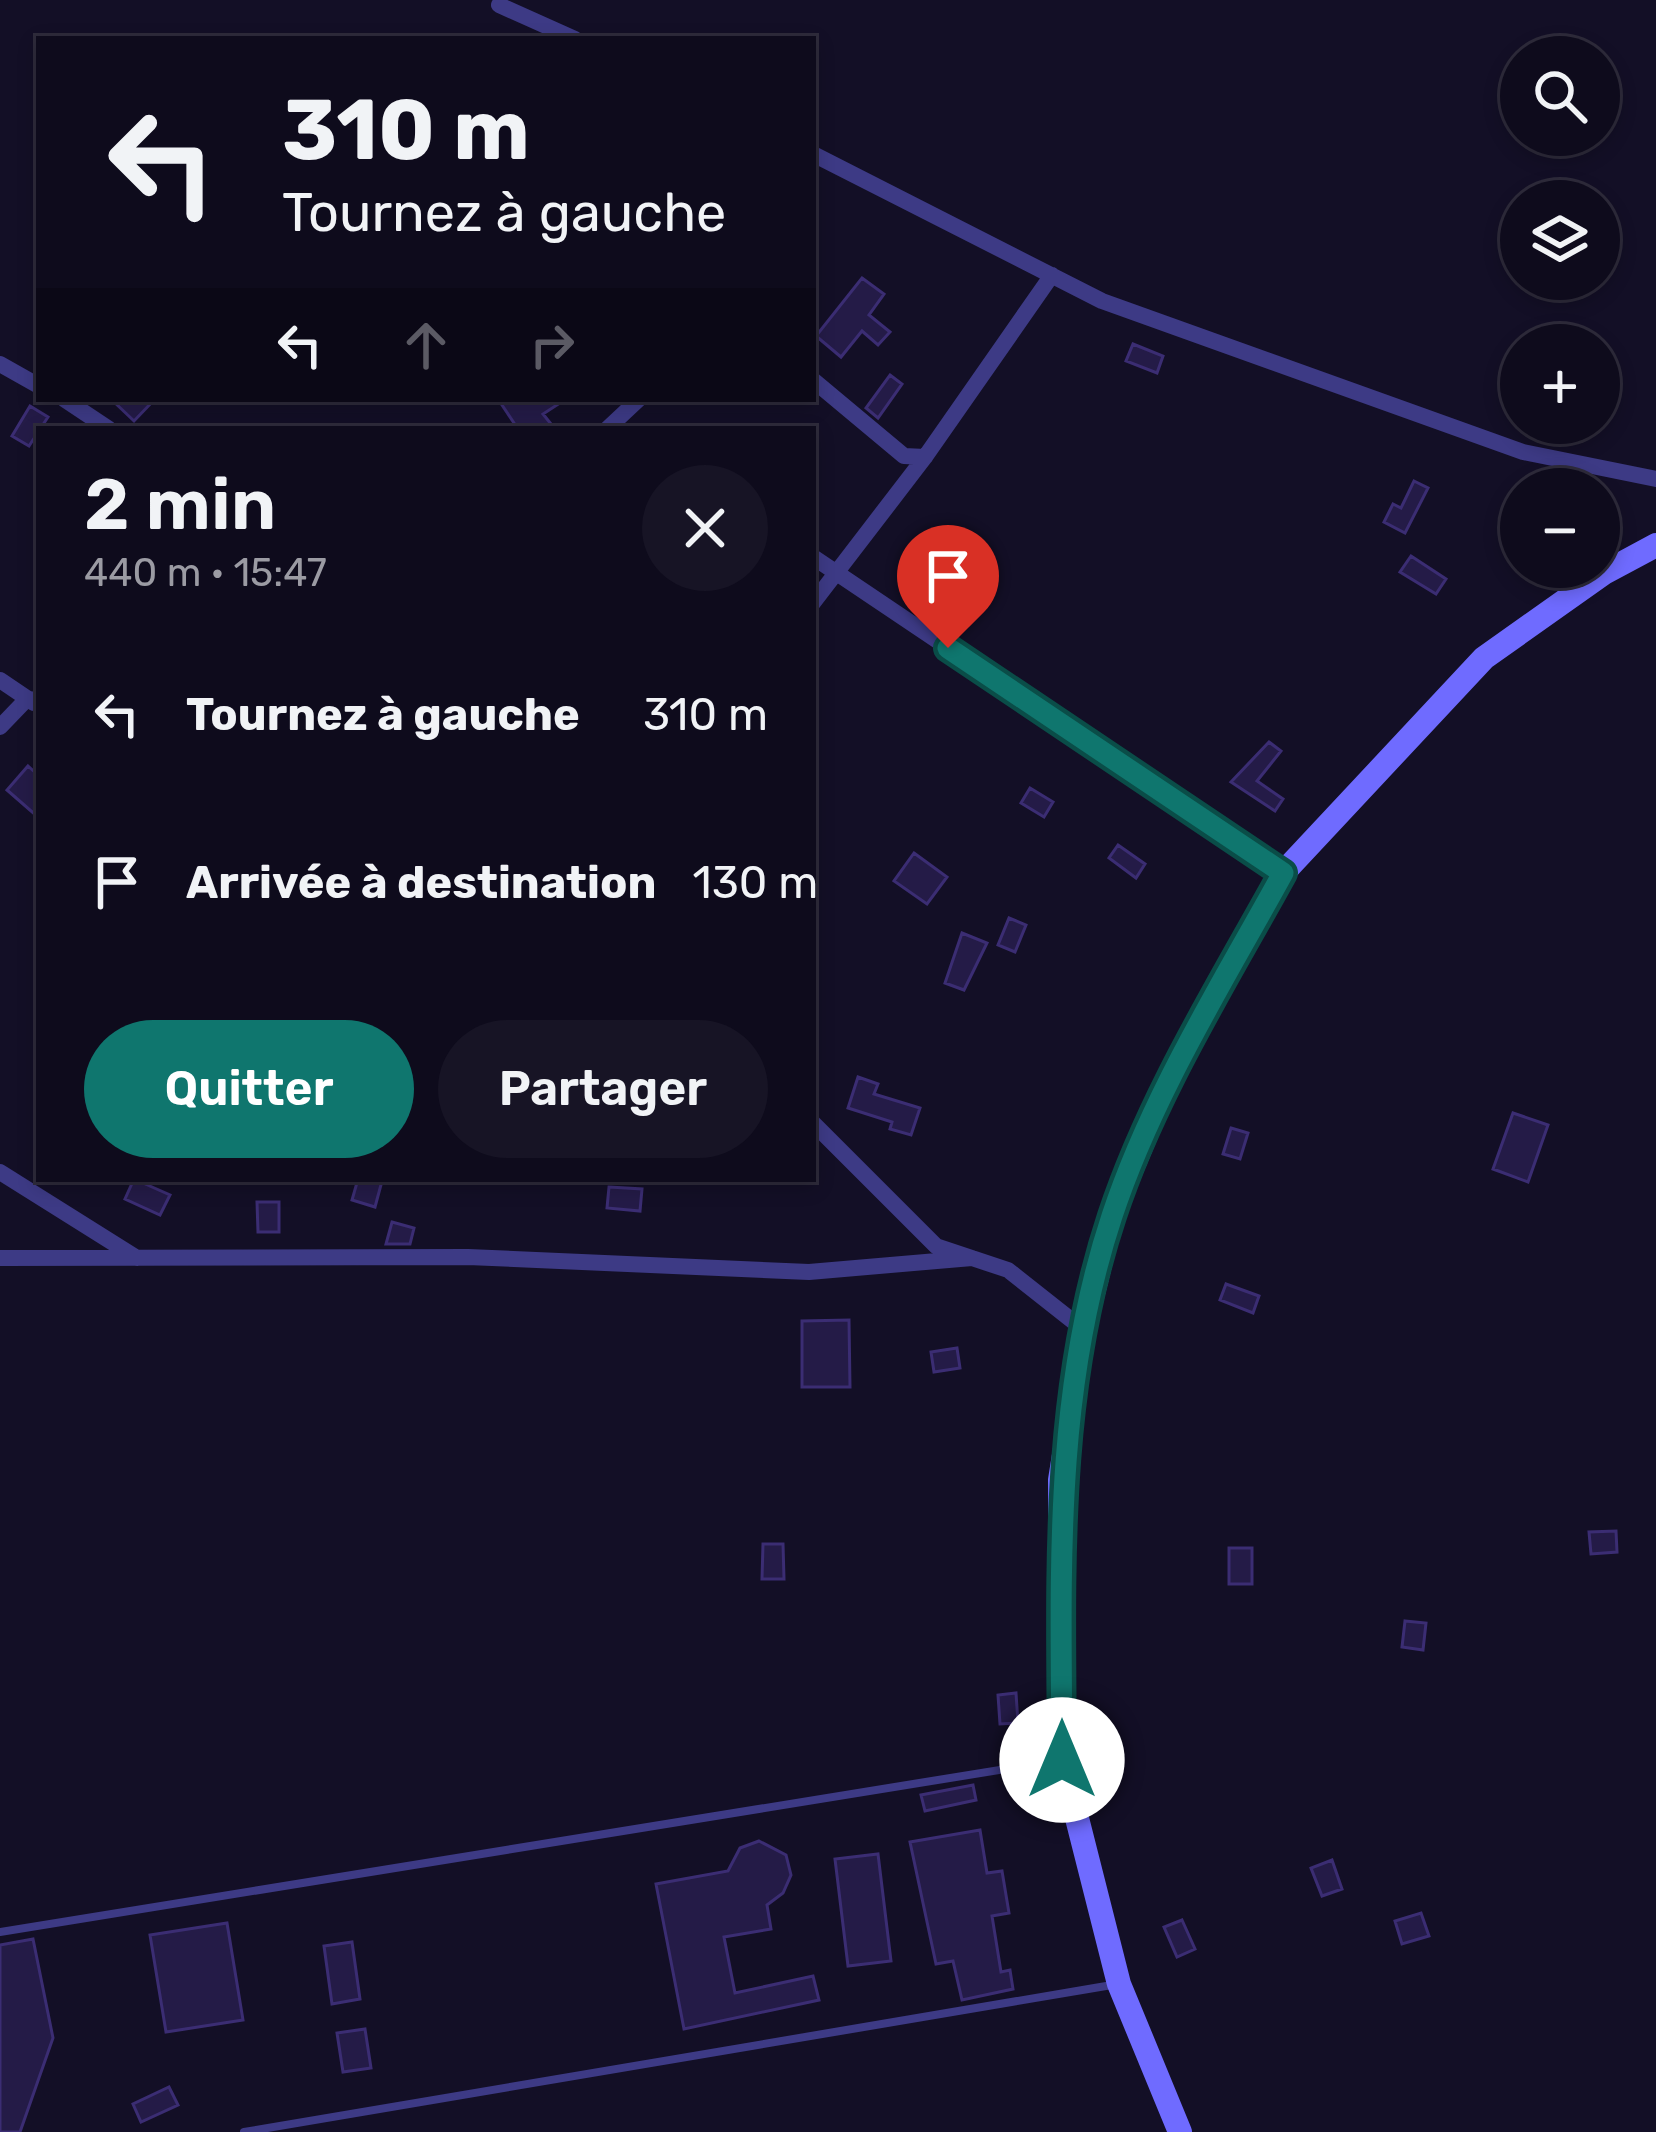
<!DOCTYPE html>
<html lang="fr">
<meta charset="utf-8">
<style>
:root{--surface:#0e0b1c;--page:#171425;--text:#f1f3f6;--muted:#9b9ba3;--line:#2e2b3b;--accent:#0f766e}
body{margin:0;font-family:Rubik,sans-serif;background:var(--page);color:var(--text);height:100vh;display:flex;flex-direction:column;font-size:45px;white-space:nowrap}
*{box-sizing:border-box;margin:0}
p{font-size:39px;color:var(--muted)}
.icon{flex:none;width:66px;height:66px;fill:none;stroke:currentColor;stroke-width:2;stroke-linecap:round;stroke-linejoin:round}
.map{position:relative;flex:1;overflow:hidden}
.details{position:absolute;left:36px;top:426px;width:780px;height:756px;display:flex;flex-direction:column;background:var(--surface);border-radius:0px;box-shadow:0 6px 18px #0003,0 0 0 3px var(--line)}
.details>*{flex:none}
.banner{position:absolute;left:36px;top:36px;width:780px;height:366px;border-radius:0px;box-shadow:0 6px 18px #0003,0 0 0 3px var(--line);background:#0e0b1c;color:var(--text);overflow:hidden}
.fabs{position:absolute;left:1500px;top:36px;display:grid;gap:24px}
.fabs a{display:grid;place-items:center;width:120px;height:120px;border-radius:50%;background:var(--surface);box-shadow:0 6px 18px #0003,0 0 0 3px var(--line);font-size:60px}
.pin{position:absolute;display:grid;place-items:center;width:102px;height:102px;color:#fff;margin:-123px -51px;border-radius:50% 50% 50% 0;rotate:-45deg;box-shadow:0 0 12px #0007}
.pin .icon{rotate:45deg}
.me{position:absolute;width:132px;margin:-66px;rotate:0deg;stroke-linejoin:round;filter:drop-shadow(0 0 9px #0008)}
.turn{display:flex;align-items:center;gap:42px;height:252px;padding:0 48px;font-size:54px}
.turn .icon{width:156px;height:156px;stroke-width:2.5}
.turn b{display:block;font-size:84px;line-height:102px}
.lanes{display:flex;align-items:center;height:114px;padding:0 48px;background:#0003;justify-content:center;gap:60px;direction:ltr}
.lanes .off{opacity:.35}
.round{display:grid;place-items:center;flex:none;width:126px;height:126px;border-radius:63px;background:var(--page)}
.summary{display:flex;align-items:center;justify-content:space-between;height:204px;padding:0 48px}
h1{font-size:72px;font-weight:600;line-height:90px}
.cta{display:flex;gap:24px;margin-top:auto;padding:24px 48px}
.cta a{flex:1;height:138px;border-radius:72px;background:var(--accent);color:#fff;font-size:48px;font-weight:600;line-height:138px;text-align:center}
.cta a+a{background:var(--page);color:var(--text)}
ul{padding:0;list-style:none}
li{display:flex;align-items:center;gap:36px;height:168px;padding:0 48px}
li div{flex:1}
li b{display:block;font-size:45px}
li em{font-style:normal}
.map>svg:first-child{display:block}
</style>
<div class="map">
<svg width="1656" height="2132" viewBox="0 0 1656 2132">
<rect width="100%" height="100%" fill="#130f26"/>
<path fill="#241b47" stroke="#3b2d73" stroke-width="3" d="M862 278 884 294 869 315 890 332 878 345 862 331 841 357 816 336Z
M1133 344 1163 356 1157 373 1126 361Z
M890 375 902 384 878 418 866 408Z
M111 399H155L134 421Z
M498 399H566L543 414 555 429H518Z
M30 406 48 417 29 446 12 436Z
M1414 481 1428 488 1405 533 1384 522 1393 504 1401 508Z
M1411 556 1446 579 1436 594 1400 572Z
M1269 742 1281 751 1257 781 1283 799 1275 811 1231 782Z
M28 766 39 776V818L7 790Z
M1030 788 1053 802 1044 817 1021 803Z
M1118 845 1145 864 1136 878 1109 858Z
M914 853 947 877 927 904 894 881Z
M1009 918 1026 925 1015 952 998 945Z
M962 933 987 943 964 990 945 983Z
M858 1077 878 1084 874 1094 920 1108 911 1135 890 1129 892 1122 848 1108Z
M1513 1113 1548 1125 1528 1182 1493 1169Z
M1231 1128 1248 1133 1240 1159 1223 1154Z
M134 1179 170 1195 160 1215 125 1199Z
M358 1179 382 1181 375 1207 352 1200Z
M609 1187 642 1189 640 1211 607 1208Z
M257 1202H279V1232H258Z
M392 1222 414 1228 410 1244H386Z
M1226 1284 1259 1296 1253 1313 1220 1300Z
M849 1320 850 1387H802V1321Z
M957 1348 960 1368 934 1372 931 1352Z
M1616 1531 1617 1552 1591 1554 1589 1532Z
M763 1544H783L784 1579H762Z
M1229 1548H1252V1584H1229Z
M1405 1621 1426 1623 1423 1650 1402 1647Z
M1016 1693 1018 1723 1000 1724 998 1695Z
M973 1785 976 1800 925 1811 921 1795Z
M980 1830 987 1873 1002 1871 1009 1913 992 1916 1001 1972 1010 1970 1013 1989 962 2000 953 1961 936 1964 910 1842Z
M759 1841 786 1855 791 1875 783 1893 767 1905 771 1929 724 1937 735 1993 813 1976 819 2000 684 2029 656 1884 728 1871 740 1848Z
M878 1854 891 1961 848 1966 835 1859Z
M1332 1860 1342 1889 1322 1896 1311 1868Z
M1421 1913 1429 1936 1402 1944 1395 1921Z
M1182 1920 1195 1949 1177 1957 1164 1927Z
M227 1923 243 2020 166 2032 150 1935Z
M33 1939 53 2038 20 2132H0V1945Z
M352 1942 360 1999 332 2004 324 1946Z
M365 2029 371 2068 343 2072 337 2033Z
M169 2087 178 2105 141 2122 133 2104Z"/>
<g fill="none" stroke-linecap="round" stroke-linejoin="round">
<path stroke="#3d3a85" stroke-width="8" d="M0 1932 1061 1760
M244 2132 1112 1985"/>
<path stroke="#3d3a85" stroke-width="16" d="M499 5 575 39
M813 154 1102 301 1523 452 1656 479
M0 364 39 386
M813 380 904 456 925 457
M64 399 109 429
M607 429 639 399
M813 557 1283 873
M813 603 925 457 1052 275
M0 680 34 703
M0 727 26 700 39 699
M813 1123 936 1246 1008 1270 1084 1330
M0 1172 137 1258
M0 1258 468 1257 809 1272 972 1258"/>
<path stroke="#6f6bff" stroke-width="24" d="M1180 2132 1119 1984 1062 1759 1060 1480 1084 1330 1112 1216 1169 1080 1283 873 1484 658 1604 573 1656 545"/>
</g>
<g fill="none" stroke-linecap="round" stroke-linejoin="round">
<g stroke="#0a4d48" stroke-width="30">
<path id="route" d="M948 648 1283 873C1222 984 1152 1095 1112 1216 1053 1394 1061 1575 1062 1760"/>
</g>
<use href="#route" stroke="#0f766e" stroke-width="21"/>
</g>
</svg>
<div class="fabs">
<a><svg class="icon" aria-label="search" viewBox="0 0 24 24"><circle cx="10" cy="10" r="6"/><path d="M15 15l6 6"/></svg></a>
<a><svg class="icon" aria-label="layers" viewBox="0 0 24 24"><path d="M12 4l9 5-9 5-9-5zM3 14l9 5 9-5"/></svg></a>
<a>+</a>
<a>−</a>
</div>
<div class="pin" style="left:948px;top:648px;background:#d93025"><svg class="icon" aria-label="arrive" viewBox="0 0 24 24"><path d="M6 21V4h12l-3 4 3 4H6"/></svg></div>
<svg class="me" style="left:1062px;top:1760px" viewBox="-20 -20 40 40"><circle r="19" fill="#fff"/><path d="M0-13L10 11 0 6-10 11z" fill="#0f766e"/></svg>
<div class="banner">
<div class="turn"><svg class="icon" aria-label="left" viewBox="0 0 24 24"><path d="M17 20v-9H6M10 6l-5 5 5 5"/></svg><div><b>310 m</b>Tournez à gauche</div></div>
<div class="lanes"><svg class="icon" aria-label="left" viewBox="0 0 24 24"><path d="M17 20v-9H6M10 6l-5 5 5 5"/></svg><svg class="icon off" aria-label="ahead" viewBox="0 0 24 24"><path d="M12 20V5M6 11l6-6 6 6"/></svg><svg class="icon off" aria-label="right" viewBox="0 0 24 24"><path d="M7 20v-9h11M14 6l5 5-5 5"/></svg></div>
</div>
<section class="details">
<div class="summary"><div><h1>2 min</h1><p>440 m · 15:47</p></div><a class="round"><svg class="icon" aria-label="close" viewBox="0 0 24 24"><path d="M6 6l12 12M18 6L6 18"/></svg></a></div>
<ul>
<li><svg class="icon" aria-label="left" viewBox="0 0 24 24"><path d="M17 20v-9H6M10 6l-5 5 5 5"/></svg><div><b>Tournez à gauche</b></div><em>310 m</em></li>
<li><svg class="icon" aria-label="arrive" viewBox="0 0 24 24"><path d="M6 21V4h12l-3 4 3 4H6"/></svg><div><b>Arrivée à destination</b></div><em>130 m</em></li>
</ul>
<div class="cta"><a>Quitter</a><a>Partager</a></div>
</section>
</div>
